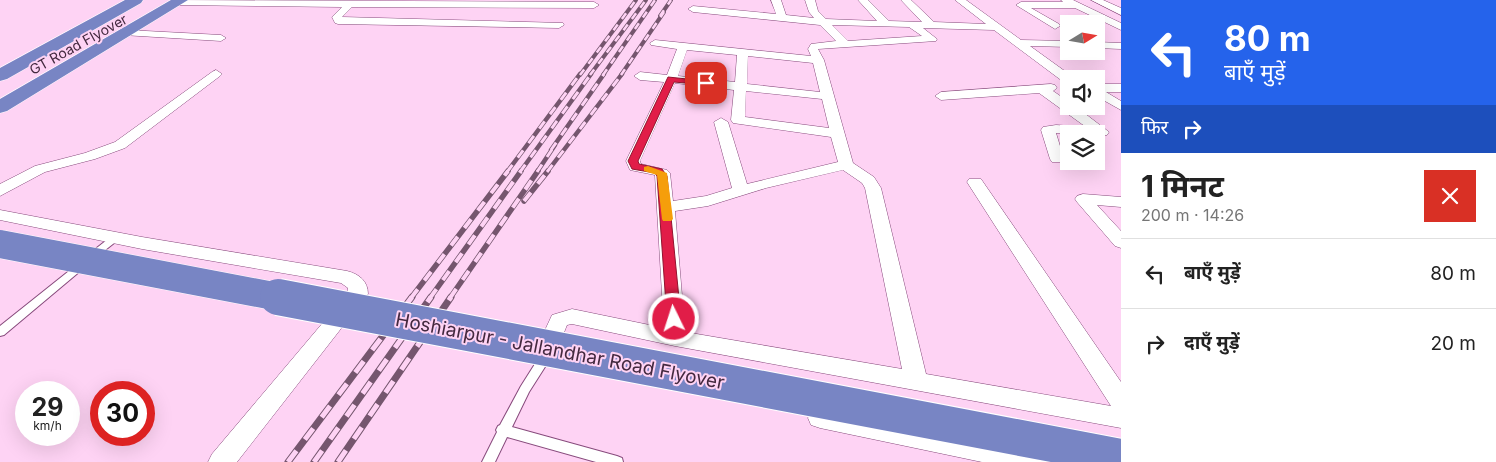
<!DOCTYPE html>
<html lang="hi">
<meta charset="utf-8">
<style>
:root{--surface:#fff;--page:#f2f2f2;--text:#222;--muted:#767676;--line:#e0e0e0}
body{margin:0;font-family:Inter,"Noto Sans Devanagari",sans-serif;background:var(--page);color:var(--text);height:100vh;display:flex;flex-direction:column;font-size:19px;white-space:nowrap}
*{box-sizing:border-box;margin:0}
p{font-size:16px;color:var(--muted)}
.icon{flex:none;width:28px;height:28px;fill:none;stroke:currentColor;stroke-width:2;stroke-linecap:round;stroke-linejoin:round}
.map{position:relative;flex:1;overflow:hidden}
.sheet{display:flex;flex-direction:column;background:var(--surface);width:375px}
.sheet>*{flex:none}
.banner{background:#2563eb;color:#fff;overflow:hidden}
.needle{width:32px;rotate:79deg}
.buttons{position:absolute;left:1060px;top:15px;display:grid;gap:10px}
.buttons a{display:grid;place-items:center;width:45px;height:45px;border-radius:0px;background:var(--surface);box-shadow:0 5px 20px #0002;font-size:25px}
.speed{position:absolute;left:15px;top:381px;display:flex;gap:10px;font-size:25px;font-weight:700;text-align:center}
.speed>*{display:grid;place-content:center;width:65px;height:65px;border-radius:50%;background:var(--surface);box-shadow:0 5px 20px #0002;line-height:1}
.speed small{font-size:12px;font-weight:400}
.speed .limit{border:8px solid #d22;background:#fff;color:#111}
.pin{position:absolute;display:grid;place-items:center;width:42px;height:42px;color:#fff;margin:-21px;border-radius:10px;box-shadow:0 2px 8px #0006}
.me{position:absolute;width:55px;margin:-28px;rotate:356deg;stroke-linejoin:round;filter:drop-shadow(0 0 4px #0008)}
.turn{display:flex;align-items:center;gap:18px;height:105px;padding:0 20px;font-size:22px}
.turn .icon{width:65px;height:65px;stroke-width:2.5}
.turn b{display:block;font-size:35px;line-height:42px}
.then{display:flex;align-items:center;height:48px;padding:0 20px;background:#0003;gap:10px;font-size:19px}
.round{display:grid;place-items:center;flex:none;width:52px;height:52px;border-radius:0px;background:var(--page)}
.headline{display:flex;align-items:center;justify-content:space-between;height:85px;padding:0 20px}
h1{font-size:30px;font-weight:700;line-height:38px}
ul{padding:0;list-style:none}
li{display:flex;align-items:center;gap:15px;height:70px;padding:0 20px;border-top:1px solid var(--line)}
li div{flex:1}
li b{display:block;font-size:19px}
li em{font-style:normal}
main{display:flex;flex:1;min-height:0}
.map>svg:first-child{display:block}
</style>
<main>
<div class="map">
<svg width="1121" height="462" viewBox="0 0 1121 462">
<rect width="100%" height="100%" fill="#fed3f4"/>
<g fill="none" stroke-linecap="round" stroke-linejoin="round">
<g stroke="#874a7c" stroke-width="2">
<path id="lane" d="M115 235 119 238 118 240 95 258H89L87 256 89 254 112 236Z
M82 262 87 265 85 267 4 335 0 336V326L79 263Z
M544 355 548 356 550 359 529 392 512 427 617 456 622 458 623 462H596L507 437 495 462H482L497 432 496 430 498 426 500 425 521 386 540 356Z"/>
</g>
<g stroke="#874a7c" stroke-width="1">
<path id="street" d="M177 0 594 2 599 5 594 8 352 7 342 17 563 23 564 25 559 28 338 24 335 23 332 17 342 7 174 5 172 3Z
M771 0H781L786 15 814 18 809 12 805 0H815L818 11 826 19 877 21 858 0H868L889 21 922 22 901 0H911L934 22 986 24 955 0H966L1021 40 1069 41V47L1030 46 1073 77 1074 79H1069V84L1065 83 994 30 923 28 937 39 936 41 818 49 824 60 853 163 874 177 881 188 926 374 1111 406 967 182 969 179H981L1121 382V428L675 346 572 324 567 325 553 360 545 363 537 360 534 354 552 315 572 309 664 328 655 175 630 170 626 161 664 82 640 80 634 76 640 72 667 75 677 49 651 45 650 43 655 40 811 56 808 49 811 44 836 41 820 25 693 12 688 9 693 6 776 14ZM832 25 909 27 922 36 848 41ZM687 50 737 55 735 82 678 76ZM748 56 813 63 820 92 747 84ZM675 83 734 90 731 120 733 123 831 137 838 162 747 184 728 122 721 118 714 122 732 188 706 196 673 201 670 173 667 170 641 164 640 161ZM746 91 822 99 829 128 745 117ZM843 170 862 183 865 188 902 369 685 332 675 211 708 206 766 188Z
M1061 0H1073L1121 23V30L1075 8H1031L1059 24 1060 26 1055 29 1016 5 1021 2H1063Z
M1091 0H1103L1121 8V15Z
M127 30 221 35 226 38 221 41 123 35 122 33Z
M1096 42 1121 43V49L1096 48Z
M216 70 222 74 220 76 125 148 95 159 45 172 0 196V184L35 166 85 153 115 142 212 72Z
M1051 84 1055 85 1057 88 1053 91 1069 102V106H1075L1109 132 1107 135 1096 136V134L1056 133 1064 159 1062 162H1052L1050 159 1041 130 1043 127 1056 125 1086 127 1039 93 941 100 935 96 941 92Z
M1096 84H1121V92H1106L1121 101V110L1096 96Z
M1083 194 1121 197V207L1097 205 1121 231V248L1115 246 1077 202 1075 199 1077 196Z
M0 210 142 237 347 271C359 274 368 281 368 294L237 462H208L212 454 348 293V288L341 283 142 249 0 220Z
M820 408 1040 450 1049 454 1053 462H982L820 428 811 425 808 418 811 411Z"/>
</g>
<g stroke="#fff" stroke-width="1">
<path id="highway" d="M125 0H143L141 3 7 79 0 81V68Z
M171 0H188L7 111 0 113V99Z"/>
</g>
<use href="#lane" fill="#fff" fill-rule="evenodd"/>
<use href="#street" fill="#fff" fill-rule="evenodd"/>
<use href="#highway" fill="#7885c4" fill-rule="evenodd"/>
<g stroke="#75566e" stroke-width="4">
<path id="rail-far3" d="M660 16 671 0
M580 75 636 0
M590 75 646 0
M603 75 655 0
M621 75 664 12"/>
</g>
<g stroke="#75566e" stroke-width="4.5">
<path id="rail-far2" d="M551 150 604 74
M507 172 580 74
M520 172 591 74
M537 172 555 145
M547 172 622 74"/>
</g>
<g stroke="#75566e" stroke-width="5.5">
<path id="rail-far1" d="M524 201 548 171
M411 298 508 171
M430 298 521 171
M450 298 538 171"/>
</g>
<g stroke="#75566e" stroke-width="7">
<path id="rail" d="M288 462 412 297
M314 462 431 297
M338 462 451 297"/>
</g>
<use href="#rail-far3" stroke="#fed3f4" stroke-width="2.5" stroke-dasharray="7" stroke-linecap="butt"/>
<use href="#rail-far2" stroke="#fed3f4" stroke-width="3" stroke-dasharray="9" stroke-linecap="butt"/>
<use href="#rail-far1" stroke="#fed3f4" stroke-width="4" stroke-dasharray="11" stroke-linecap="butt"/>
<use href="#rail" stroke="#fed3f4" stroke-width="5" stroke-dasharray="14" stroke-linecap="butt"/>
<g stroke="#fff" stroke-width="29" stroke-linecap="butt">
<path id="highway-bridge-far1" d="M0 244 284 298"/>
</g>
<g stroke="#fff" stroke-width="38" stroke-linecap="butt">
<path id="highway-bridge" d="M278 297 1121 457"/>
</g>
<use href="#highway-bridge-far1" stroke="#7885c4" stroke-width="28"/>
<use href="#highway-bridge" stroke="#7885c4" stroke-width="36"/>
</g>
<path fill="#e11d48" stroke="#92132f" d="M668 77 706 81 710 83 706 85 674 82 638 161 639 164 662 169 667 176 681 319 679 323H669L667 319 657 176 655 173 632 169 628 161Z"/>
<path fill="#f59e0b" d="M648 166 667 173 673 219 671 221H663L662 219 657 175 644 171V167Z"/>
<g text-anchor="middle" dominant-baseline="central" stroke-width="4" stroke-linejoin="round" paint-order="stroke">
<g font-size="14" fill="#44293f" stroke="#fed3f4">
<text transform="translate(78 44) rotate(-29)">GT Road Flyover</text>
</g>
<g font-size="19" fill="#44293f" stroke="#fed3f4">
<text transform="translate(560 351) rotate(11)">Hoshiarpur - Jallandhar Road Flyover</text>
</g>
</g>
</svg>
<div class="buttons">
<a><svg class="needle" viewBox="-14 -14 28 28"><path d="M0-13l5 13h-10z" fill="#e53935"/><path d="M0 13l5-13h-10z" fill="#767676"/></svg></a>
<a><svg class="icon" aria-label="sound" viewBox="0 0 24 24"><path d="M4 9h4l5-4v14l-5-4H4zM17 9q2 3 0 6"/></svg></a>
<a><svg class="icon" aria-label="layers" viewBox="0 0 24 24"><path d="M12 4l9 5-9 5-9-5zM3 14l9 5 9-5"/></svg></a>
</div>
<div class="speed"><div>29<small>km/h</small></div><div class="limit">30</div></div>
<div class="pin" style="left:706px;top:83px;background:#d93025"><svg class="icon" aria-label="arrive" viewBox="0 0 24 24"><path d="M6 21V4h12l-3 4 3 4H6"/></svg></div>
<svg class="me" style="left:674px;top:319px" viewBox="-20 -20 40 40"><circle r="17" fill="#e11d48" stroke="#fff" stroke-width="3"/><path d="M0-11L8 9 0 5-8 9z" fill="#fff"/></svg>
</div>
<section class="sheet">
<div class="banner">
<div class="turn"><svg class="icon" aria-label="left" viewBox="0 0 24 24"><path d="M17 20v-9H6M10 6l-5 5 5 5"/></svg><div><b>80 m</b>बाएँ मुड़ें</div></div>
<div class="then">फिर<svg class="icon" aria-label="right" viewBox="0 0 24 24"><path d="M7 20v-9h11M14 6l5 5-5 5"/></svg></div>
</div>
<div class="headline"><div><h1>1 मिनट</h1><p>200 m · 14:26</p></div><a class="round" style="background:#d93025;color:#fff"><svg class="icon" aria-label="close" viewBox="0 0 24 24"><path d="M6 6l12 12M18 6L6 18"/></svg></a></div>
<ul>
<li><svg class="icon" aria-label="left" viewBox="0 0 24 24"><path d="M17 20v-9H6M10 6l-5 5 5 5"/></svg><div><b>बाएँ मुड़ें</b></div><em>80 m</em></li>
<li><svg class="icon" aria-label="right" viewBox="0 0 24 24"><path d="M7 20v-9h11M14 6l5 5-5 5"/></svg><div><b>दाएँ मुड़ें</b></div><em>20 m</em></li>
</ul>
</section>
</main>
